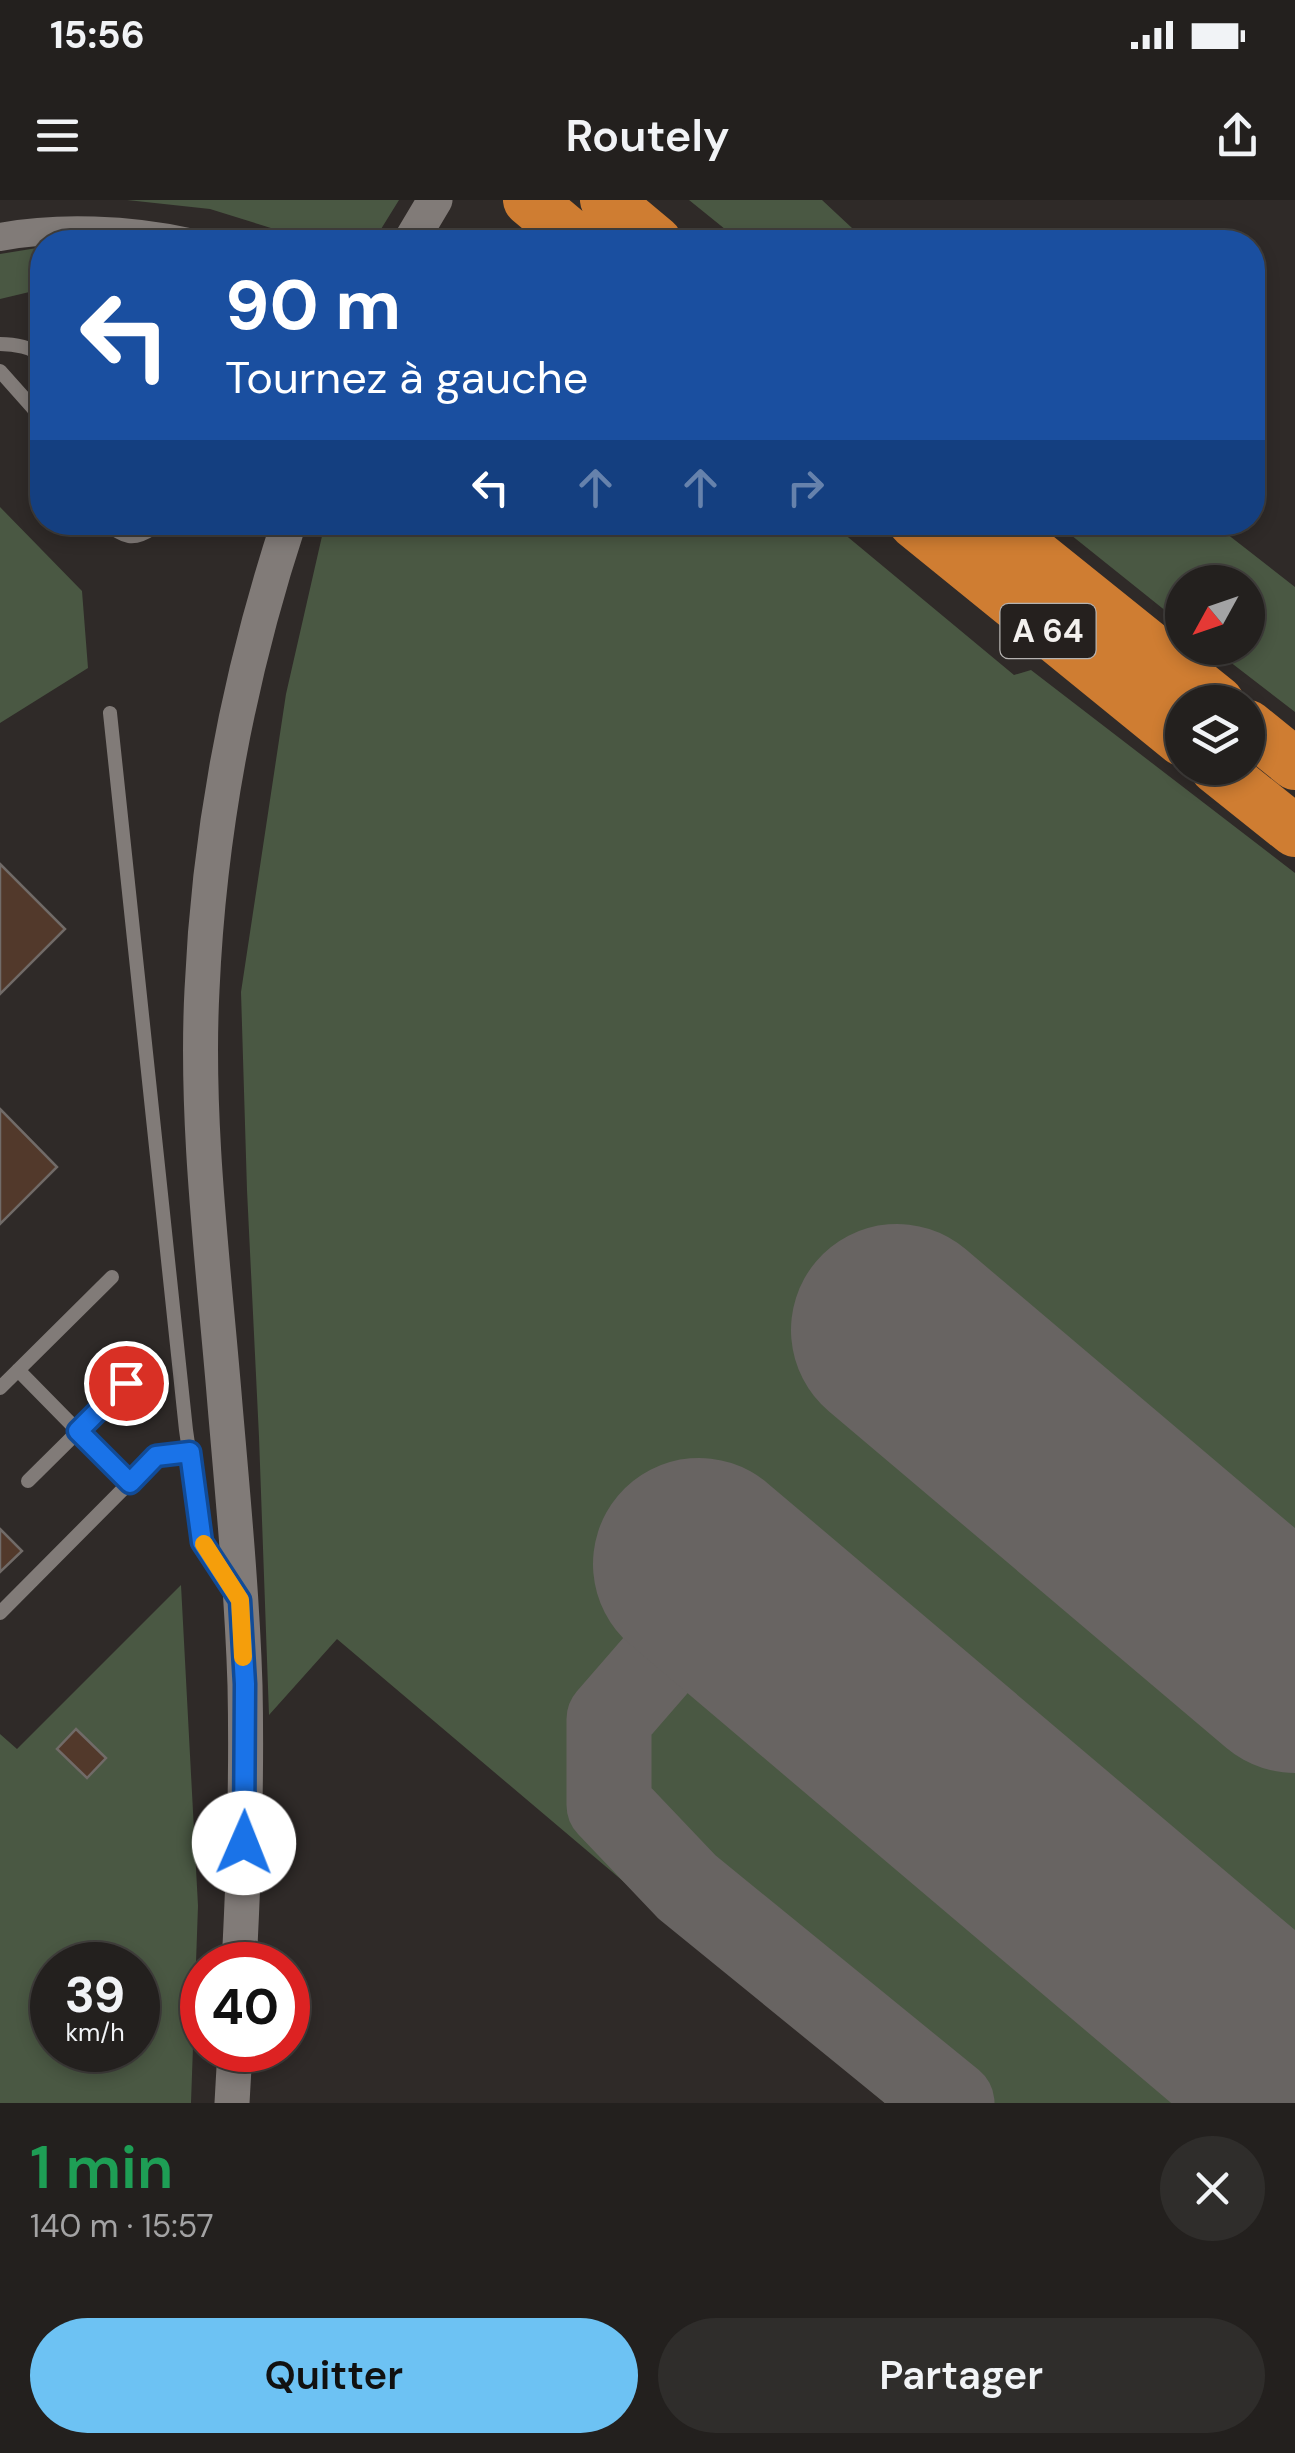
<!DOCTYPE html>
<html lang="fr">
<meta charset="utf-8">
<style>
:root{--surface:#23201e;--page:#2f2d2b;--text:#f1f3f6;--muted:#a3a3a4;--line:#403e3c;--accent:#6dc2f3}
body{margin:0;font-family:"DM Sans",sans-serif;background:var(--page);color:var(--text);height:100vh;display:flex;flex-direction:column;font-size:38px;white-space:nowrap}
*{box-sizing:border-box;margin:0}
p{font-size:32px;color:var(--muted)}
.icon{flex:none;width:55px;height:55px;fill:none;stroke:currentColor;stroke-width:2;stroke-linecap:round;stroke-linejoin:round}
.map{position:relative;height:1903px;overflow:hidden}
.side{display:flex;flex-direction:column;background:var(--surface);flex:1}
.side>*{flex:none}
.top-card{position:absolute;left:30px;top:30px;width:1235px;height:305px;border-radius:40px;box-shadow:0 5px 15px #0003,0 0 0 2px var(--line);background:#1a4fa0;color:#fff;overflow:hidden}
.needle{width:65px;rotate:230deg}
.fabs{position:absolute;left:1165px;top:365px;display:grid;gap:20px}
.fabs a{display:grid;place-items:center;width:100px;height:100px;border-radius:50%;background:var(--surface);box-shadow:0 5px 15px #0003,0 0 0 2px var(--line);font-size:50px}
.speed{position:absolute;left:30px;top:1742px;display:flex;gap:20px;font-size:50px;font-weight:700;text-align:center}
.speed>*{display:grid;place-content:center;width:130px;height:130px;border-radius:50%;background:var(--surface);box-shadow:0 5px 15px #0003,0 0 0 2px var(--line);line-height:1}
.speed small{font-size:25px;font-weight:400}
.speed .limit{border:15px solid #d22;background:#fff;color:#111}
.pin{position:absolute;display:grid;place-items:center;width:85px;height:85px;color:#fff;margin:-42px;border:5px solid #fff;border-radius:50%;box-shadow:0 2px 10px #0007}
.me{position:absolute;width:110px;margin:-55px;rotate:1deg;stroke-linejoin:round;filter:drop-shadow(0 0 8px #0008)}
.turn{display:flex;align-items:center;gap:35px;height:210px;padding:0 30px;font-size:45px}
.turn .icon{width:130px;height:130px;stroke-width:2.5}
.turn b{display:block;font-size:70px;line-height:85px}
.lanes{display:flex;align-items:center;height:95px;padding:0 30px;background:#0003;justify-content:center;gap:50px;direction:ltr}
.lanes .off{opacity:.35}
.round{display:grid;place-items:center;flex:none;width:105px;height:105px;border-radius:52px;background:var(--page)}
.head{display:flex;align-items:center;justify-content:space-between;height:170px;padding:0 30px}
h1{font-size:60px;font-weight:600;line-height:75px;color:#1e9e55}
.primary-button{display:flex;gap:20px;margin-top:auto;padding:20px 30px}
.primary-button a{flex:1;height:115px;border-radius:60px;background:var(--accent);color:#111;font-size:40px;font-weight:600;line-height:115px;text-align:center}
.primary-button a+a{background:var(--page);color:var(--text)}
.status{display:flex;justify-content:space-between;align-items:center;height:70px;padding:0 50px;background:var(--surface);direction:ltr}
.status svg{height:28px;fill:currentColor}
header{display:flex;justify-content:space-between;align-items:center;height:130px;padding:0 30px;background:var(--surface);font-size:45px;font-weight:600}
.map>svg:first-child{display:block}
</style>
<div class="status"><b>15:56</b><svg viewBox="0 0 49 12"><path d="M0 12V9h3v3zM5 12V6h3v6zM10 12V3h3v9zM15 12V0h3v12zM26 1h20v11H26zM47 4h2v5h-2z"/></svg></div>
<header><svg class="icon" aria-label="menu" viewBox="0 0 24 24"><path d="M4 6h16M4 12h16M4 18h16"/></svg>Routely<svg class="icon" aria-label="share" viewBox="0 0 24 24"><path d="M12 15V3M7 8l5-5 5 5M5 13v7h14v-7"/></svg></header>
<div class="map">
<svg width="1295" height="1903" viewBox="0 0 1295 1903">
<rect width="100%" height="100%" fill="#2f2a28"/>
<path fill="#4a5843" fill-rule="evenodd" d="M127 0H399L373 42H316L210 9Z
M689 0H822L867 42H741Z
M37 48 42 49V89L0 99V54Z
M0 307 82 391 88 468 0 523Z
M325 323H831L1014 475 1031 470 1295 673V1903H885L337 1439 269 1515 259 1237 247 990 241 792 286 494Z
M1056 323H1213L1295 387V512L1212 448H1248V382H1182V424Z
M181 1385 198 1706 191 1903H0V1534L17 1549ZM52 1765H138V1850H52Z"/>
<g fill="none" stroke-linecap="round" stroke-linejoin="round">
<path stroke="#686462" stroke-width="85" d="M708 1405 609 1519V1605L687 1687 952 1903"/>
<path stroke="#686462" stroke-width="212" d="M897 1130 1295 1467
M699 1364 1295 1869"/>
</g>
<path fill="#52392b" stroke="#716b68" stroke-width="2.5" d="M0 664 65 729 0 794Z
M0 909 57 967 0 1024Z
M0 1329 22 1351 0 1372Z
M76 1529 106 1558 87 1578 57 1549Z"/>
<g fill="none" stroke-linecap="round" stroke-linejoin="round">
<path stroke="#817b78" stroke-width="14" d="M0 144C14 144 33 147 42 157
M0 171 33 208 42 225
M104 322C124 336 131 343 153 328L154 322
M110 513 186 1230 202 1342 229 1384
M18 1170 129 1283
M0 1188 112 1077
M28 1281 127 1183
M0 1413 156 1256 189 1252"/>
<path stroke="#817b78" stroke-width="28" d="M0 37C57 26 131 29 188 42"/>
<path stroke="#817b78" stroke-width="35" d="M410 42 435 0
M239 1765C244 1672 247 1578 245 1485 242 1392 233 1298 225 1205 214 1070 195 925 202 790 209 630 239 474 289 322
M232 1903 235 1850"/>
<path stroke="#cf7d32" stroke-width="52" d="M529 0 579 42
M606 0 656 42
M914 322 1182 540
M994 322 1218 502
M1248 526 1295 564
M1216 568 1295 631"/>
</g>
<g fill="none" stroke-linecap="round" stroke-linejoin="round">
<g stroke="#114b97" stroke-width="25">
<path id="route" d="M126 1183 78 1231 130 1283 156 1256 190 1252 202 1342 240 1400 245 1484 244 1643"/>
</g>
<use href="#route" stroke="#1a73e8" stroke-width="18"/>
<path stroke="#f59e0b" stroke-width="18" d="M204 1344 240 1400 243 1457"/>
</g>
<g text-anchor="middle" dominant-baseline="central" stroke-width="8" stroke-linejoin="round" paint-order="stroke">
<rect fill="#25201e" stroke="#b5b2b0" stroke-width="2.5" x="1000.5" y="404" width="95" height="54" rx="8"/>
<g font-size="32" font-weight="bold" fill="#f3f0ee">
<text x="1048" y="431">A 64</text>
</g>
</g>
</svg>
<div class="fabs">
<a><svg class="needle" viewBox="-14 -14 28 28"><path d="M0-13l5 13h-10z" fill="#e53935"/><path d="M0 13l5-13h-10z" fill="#a3a3a4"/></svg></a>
<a><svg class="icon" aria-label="layers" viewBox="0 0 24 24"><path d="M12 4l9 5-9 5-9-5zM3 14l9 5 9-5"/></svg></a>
</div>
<div class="speed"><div>39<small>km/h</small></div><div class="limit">40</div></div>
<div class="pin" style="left:126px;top:1183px;background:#d93025"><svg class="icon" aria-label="arrive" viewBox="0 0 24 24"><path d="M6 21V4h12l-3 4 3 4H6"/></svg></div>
<svg class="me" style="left:244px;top:1643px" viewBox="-20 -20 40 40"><circle r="19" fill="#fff"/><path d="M0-13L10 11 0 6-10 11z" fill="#1a73e8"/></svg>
<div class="top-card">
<div class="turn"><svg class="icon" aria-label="left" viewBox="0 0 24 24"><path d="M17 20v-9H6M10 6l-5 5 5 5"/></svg><div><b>90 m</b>Tournez à gauche</div></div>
<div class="lanes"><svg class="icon" aria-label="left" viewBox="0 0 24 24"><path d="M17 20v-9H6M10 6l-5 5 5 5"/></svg><svg class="icon off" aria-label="ahead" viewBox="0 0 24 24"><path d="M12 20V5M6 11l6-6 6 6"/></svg><svg class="icon off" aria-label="ahead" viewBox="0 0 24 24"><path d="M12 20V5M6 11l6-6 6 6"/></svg><svg class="icon off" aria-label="right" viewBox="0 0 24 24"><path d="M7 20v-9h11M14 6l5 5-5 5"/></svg></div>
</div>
</div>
<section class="side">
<div class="head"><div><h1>1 min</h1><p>140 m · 15:57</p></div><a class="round"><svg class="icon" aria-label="close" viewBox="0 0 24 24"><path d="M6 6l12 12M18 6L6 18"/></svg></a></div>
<div class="primary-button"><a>Quitter</a><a>Partager</a></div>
</section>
